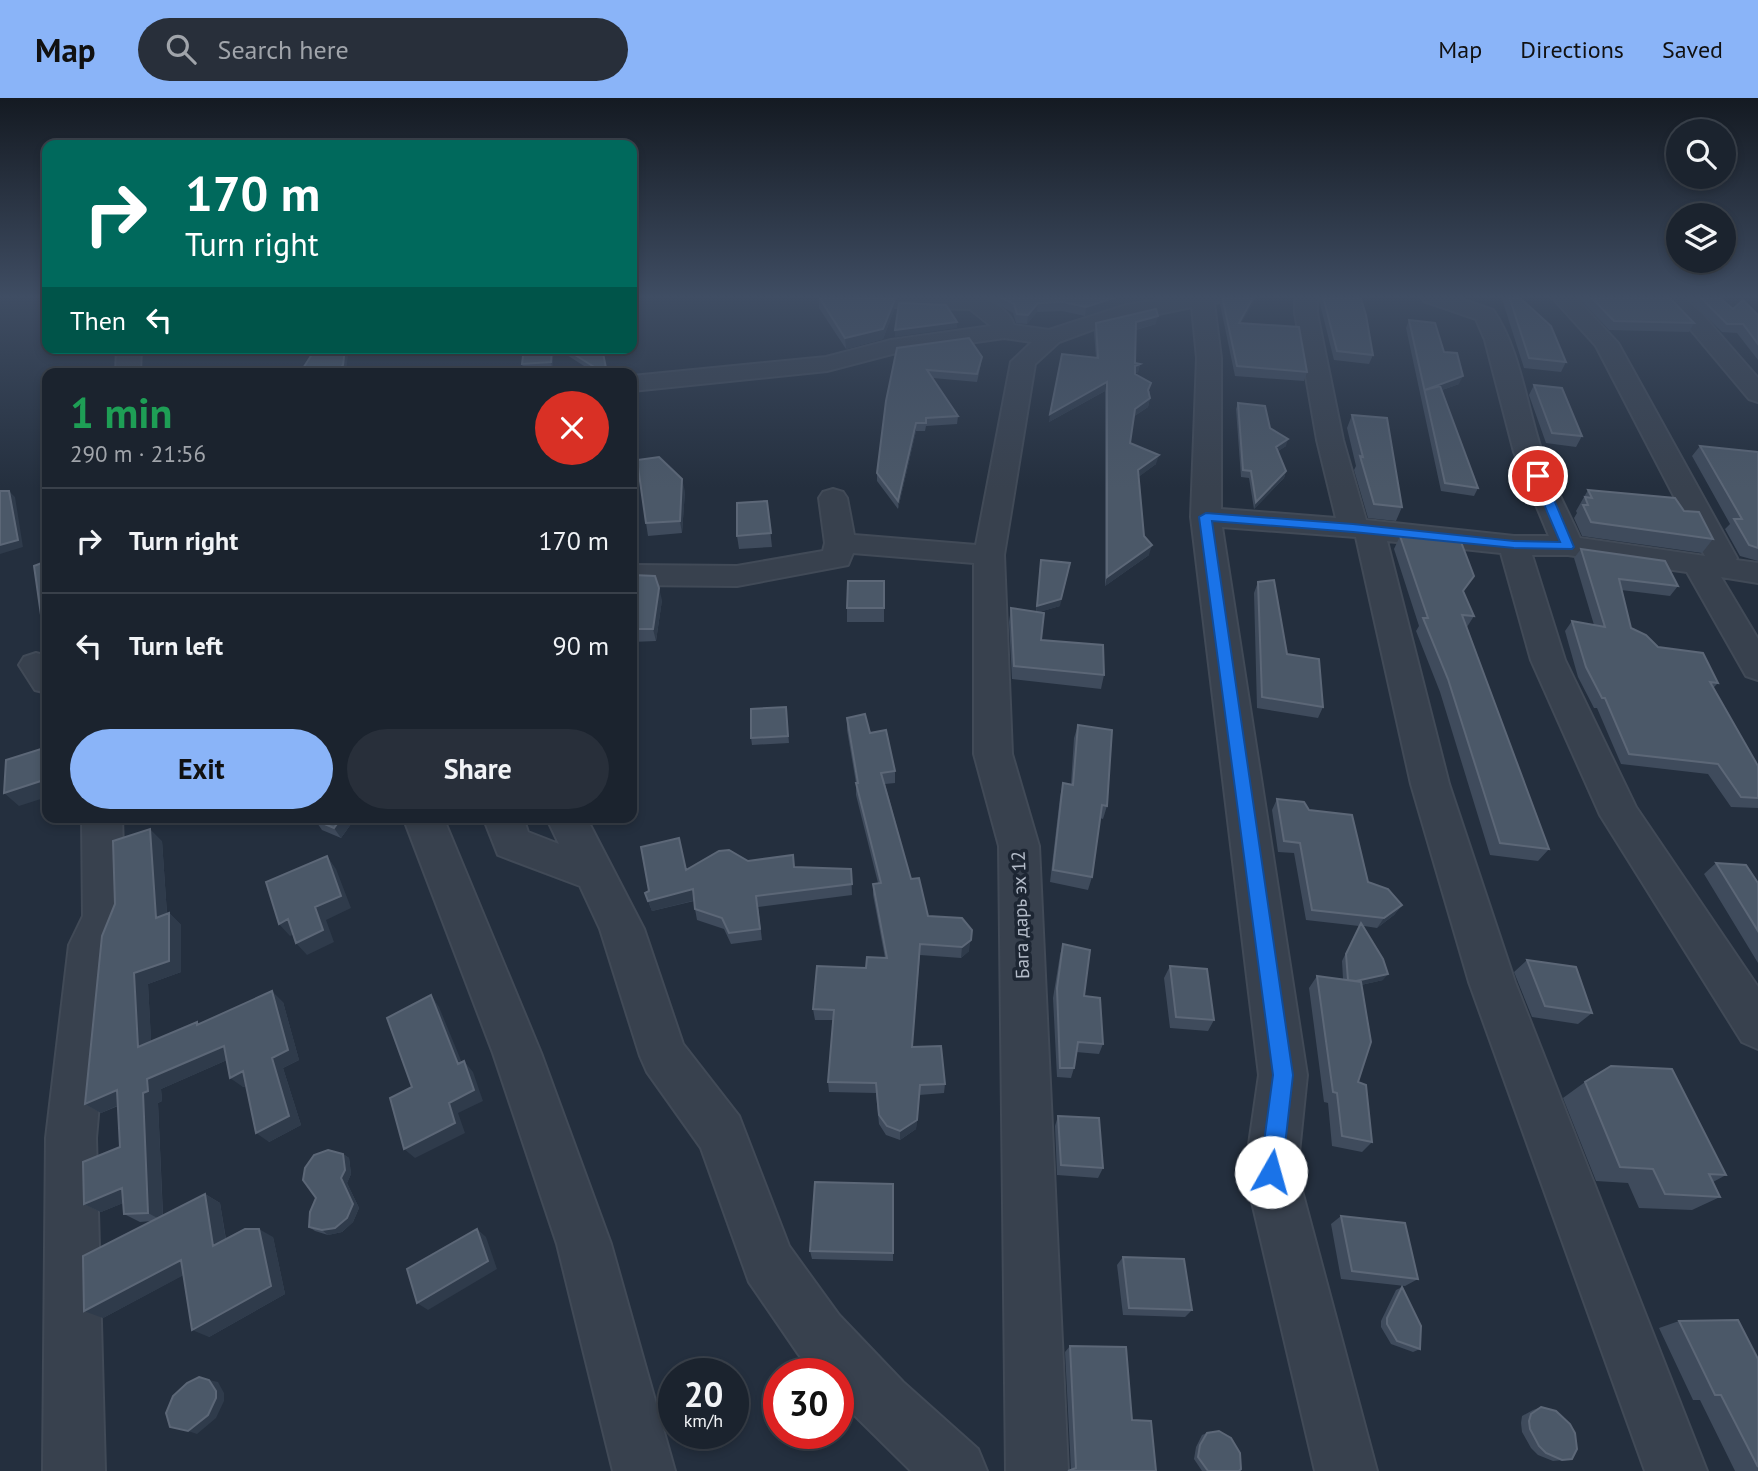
<!DOCTYPE html>
<meta charset="utf-8">
<style>
:root{--surface:#1b232e;--page:#282f3a;--text:#f1f3f6;--muted:#a0a4aa;--line:#39404a;--accent:#8ab4f8}
body{margin:0;font-family:"PT Sans",sans-serif;background:var(--page);color:var(--text);height:100vh;display:flex;flex-direction:column;font-size:26px;white-space:nowrap}
*{box-sizing:border-box;margin:0}
p{font-size:23px;color:var(--muted)}
.icon{flex:none;width:38px;height:38px;fill:none;stroke:currentColor;stroke-width:2;stroke-linecap:round;stroke-linejoin:round}
.map{position:relative;flex:1;overflow:hidden}
.details{position:absolute;left:42px;top:270px;width:595px;height:455px;display:flex;flex-direction:column;background:var(--surface);border-radius:14px;box-shadow:0 4px 10px #0003,0 0 0 2px var(--line)}
.details>*{flex:none}
.guide{position:absolute;left:42px;top:42px;width:595px;height:214px;border-radius:14px;box-shadow:0 4px 10px #0003,0 0 0 2px var(--line);background:#00695c;color:#fff;overflow:hidden}
.controls{position:absolute;left:1666px;top:21px;display:grid;gap:14px}
.controls a{display:grid;place-items:center;width:70px;height:70px;border-radius:50%;background:var(--surface);box-shadow:0 4px 10px #0003,0 0 0 2px var(--line);font-size:35px}
.speed{position:absolute;left:658px;top:1260px;display:flex;gap:14px;font-size:35px;font-weight:700;text-align:center}
.speed>*{display:grid;place-content:center;width:91px;height:91px;border-radius:50%;background:var(--surface);box-shadow:0 4px 10px #0003,0 0 0 2px var(--line);line-height:1}
.speed small{font-size:18px;font-weight:400}
.speed .limit{border:10px solid #d22;background:#fff;color:#111}
.pin{position:absolute;display:grid;place-items:center;width:60px;height:60px;color:#fff;margin:-30px;border:4px solid #fff;border-radius:50%;box-shadow:0 2px 7px #0007}
.me{position:absolute;width:77px;margin:-38px;rotate:7deg;stroke-linejoin:round;filter:drop-shadow(0 0 5px #0008)}
.turn{display:flex;align-items:center;gap:24px;height:147px;padding:0 28px;font-size:32px}
.turn .icon{width:91px;height:91px;stroke-width:2.5}
.turn b{display:block;font-size:49px;line-height:60px}
.then{display:flex;align-items:center;height:66px;padding:0 28px;background:#0003;gap:14px;font-size:26px}
.round{display:grid;place-items:center;flex:none;width:74px;height:74px;border-radius:37px;background:var(--page)}
.summary{display:flex;align-items:center;justify-content:space-between;height:119px;padding:0 28px}
h1{font-size:42px;font-weight:700;line-height:52px;color:#1e9e55}
.action{display:flex;gap:14px;margin-top:auto;padding:14px 28px}
.action a{flex:1;height:80px;border-radius:42px;background:var(--accent);color:#111;font-size:28px;font-weight:700;line-height:80px;text-align:center}
.action a+a{background:var(--page);color:var(--text)}
ul{padding:0;list-style:none}
li{display:flex;align-items:center;gap:21px;height:105px;padding:0 28px;border-top:2px solid var(--line)}
li div{flex:1}
li b{display:block;font-size:26px}
li em{font-style:normal}
header{display:flex;align-items:center;gap:42px;box-sizing:border-box;height:98px;padding:0 35px;background:var(--accent);color:#111}
header strong{font-size:33px}
nav{display:flex;gap:38px;margin-inline-start:auto;font-size:24px}
.search{width:490px;height:63px;background:var(--page);display:flex;align-items:center;gap:18px;box-sizing:border-box;padding:0 24px;border-radius:38px;color:var(--muted);font-size:26px}
.map>svg:first-child{display:block}
</style>
<header>
<strong>Map</strong>
<div class="search"><svg class="icon" aria-label="search" viewBox="0 0 24 24"><circle cx="10" cy="10" r="6"/><path d="M15 15l6 6"/></svg>Search here</div>
<nav><a>Map</a><a>Directions</a><a>Saved</a></nav>
</header>
<div class="map">
<svg width="1758" height="1373" viewBox="0 0 1758 1373">
<rect width="100%" height="100%" fill="#242f3e"/>
<g fill="none" stroke-linecap="round" stroke-linejoin="round">
<g stroke="#414a57" stroke-width="4">
<path id="minor" d="M859 198H974C989 202 1009 211 1014 227L1049 232 1126 207 1180 198H1227L1224 203 1214 205 1221 260V411L1336 420 1317 342 1295 215V198H1317V215L1343 342 1366 422 1514 438H1549L1514 354 1485 242 1476 221 1424 203 1421 198H1452L1493 212C1520 251 1526 306 1541 351 1550 381 1567 411 1580 440L1705 458 1596 248 1551 198H1574L1618 245 1737 460 1736 462 1758 465V485L1721 479 1758 541V582L1746 578 1687 474 1568 457H1532L1565 562 1636 709 1758 889V951L1742 944 1600 717 1531 562 1501 455 1387 443 1449 686 1515 884 1707 1373H1645L1469 884 1411 686 1356 439 1222 429 1307 977 1297 1074 1377 1373H1315L1245 1074 1259 977 1191 419 1197 260 1192 209 1105 227 1059 244 1035 266 1004 457 1012 656 1039 748 1068 1373H1006L999 748 974 656V465L853 455 848 467 737 488 632 487V467L737 468 823 453 825 445 819 400 823 394 833 391 843 394 847 400 854 437 976 447 1011 264 1032 244 1004 240 892 256 827 273 632 293V278L826 259 891 242 991 228 970 211 893 209 862 203Z
M1658 198H1682L1702 216 1758 280V304L1749 301 1686 226Z
M117 250H141L140 275H116Z
M36 555 47 558V595L35 592 19 567 24 559Z
M82 719H122L125 818 113 847 96 1040 105 1373H43L46 1040 69 847 83 818Z
M403 719H443L541 955 611 1146 675 1373H613L557 1146 493 955Z
M483 719H523L528 734 559 746 546 719H586L644 831 683 946 739 1018 789 1148 839 1217 903 1284 978 1351 987 1373H911L838 1301V1276H816L799 1257 749 1184 701 1050 647 974 640 958 600 831 580 788 498 757Z"/>
</g>
<use href="#minor" fill="#38414e" fill-rule="evenodd"/>
</g>
<path fill="#3f4b5c" d="M983 198H1149V201L1125 205 1085 218 1062 213 1037 214 1027 226 1016 225 1013 215Z
M1222 198H1257L1241 225 1307 274 1304 283 1235 278 1220 206Z
M1318 198H1360L1373 257 1369 266 1334 262Z
M1501 198H1518L1566 264 1561 274 1524 270Z
M1577 198H1668L1694 225 1689 234 1609 232Z
M1685 198H1722L1721 201 1733 211 1758 217V262L1737 235 1722 234Z
M819 199 895 201 894 212 883 241 846 251 819 210Z
M1409 222 1444 254 1459 286 1442 292 1478 390 1474 398 1441 393 1406 230Z
M1096 225 1156 226 1136 232 1135 265 1140 266 1138 274 1135 276 1150 294 1149 295 1150 300 1148 309 1133 319 1130 345 1156 366 1138 379 1144 438 1149 457 1105 488V293L1049 324 1096 260 1094 234Z
M554 250 552 270 524 273 522 266Z
M556 250H602L607 275H595Z
M897 250 981 266 977 284 933 280 958 318 957 326 926 328 925 333H916L898 411 877 383V375Z
M1534 287 1582 338 1576 349 1546 345 1529 297Z
M1238 305 1270 330 1286 348 1278 353 1286 373 1284 380 1254 411 1249 380 1241 379 1236 311Z
M1352 317 1402 409 1396 423 1368 420 1354 372 1356 368 1347 330Z
M1700 348 1758 354V463L1740 458 1725 431 1730 426 1692 358Z
M1588 392 1684 413 1713 441 1702 455 1582 438 1574 420 1577 415 1576 413Z
M685 393 682 435 648 438 646 425Z
M767 403 772 449 739 451 737 438Z
M1400 438 1464 494 1474 518 1467 529 1549 751 1538 763 1490 757 1440 594 1416 533 1419 528 1394 451Z
M1581 451 1678 488 1670 498 1621 492 1631 530 1658 549 1718 585 1713 590 1758 668V710L1731 709 1708 676 1621 666 1597 610H1594L1578 579 1565 533 1572 523 1594 527 1574 460Z
M1040 469 1060 508 1039 514 1041 542 1104 577 1101 591 1012 581 1009 524 1011 510 1036 514Z
M884 483V524H847V510Z
M1258 484 1287 556 1323 609 1318 620 1257 610 1254 495Z
M632 485 662 502 656 543 632 544Z
M786 609 789 645 752 647 751 640Z
M847 620 870 635 895 673V685L885 686 911 781 928 818 969 853 961 860 920 857 912 949 945 986 944 995 919 997 916 1031 900 1042 886 1037 879 1026 876 995 829 994 828 984 833 922H815L813 911 866 870 885 860 873 797V786L878 785 856 697V685L847 632Z
M1078 627 1107 708 1103 721 1100 720 1092 779 1088 792 1050 784 1060 699 1063 685 1071 686 1074 640Z
M1277 701 1368 784 1402 807 1394 817 1377 830 1364 828 1383 882 1361 887 1358 984 1372 1044 1362 1054 1332 1048 1328 1005 1324 1004 1309 890 1317 878 1343 881 1342 863 1359 828 1306 822 1294 755 1278 754 1272 712Z
M314 719H356L341 740 322 732 315 722Z
M679 740 686 772 748 763 794 769 851 771 852 797 758 809 762 842 731 846 724 831 697 822 695 811 694 803 652 813 645 795 649 793Z
M162 743 167 816 169 815 181 827V874L148 886 151 943 197 924 200 926 283 904 299 962 283 970 301 1027 269 1044 246 988 243 989 227 962 161 991 162 1003 158 1005 163 1117 205 1096 220 1105 226 1141 273 1139 285 1196 209 1239 183 1177 103 1220 151 1123 140 1124 124 1116 123 1105 101 1114 84 1106 120 1049 118 1008 101 1015 85 1006Z
M1716 765 1758 785V865L1704 776Z
M1063 846 1103 946 1099 956 1076 954 1074 970 1071 980 1057 979 1053 900 1060 857Z
M1527 862 1592 915 1578 926 1532 919 1514 874Z
M1170 868 1214 922 1208 933 1170 930 1164 880Z
M1585 984 1726 1077 1713 1084 1720 1099 1692 1112 1639 1110 1628 1085 1596 1083 1563 1000Z
M1058 1018 1103 1070 1098 1080 1057 1077 1055 1028Z
M343 1056 349 1060 351 1076 347 1085 359 1110 353 1124 342 1134 328 1137 315 1133 309 1129 316 1100Z
M893 1086V1163L812 1161 810 1153Z
M1341 1118 1418 1181 1405 1188 1341 1181 1331 1126Z
M1123 1159 1192 1212 1185 1219 1123 1217 1117 1167Z
M1402 1189 1420 1251 1413 1254 1391 1246 1381 1229V1223L1396 1192Z
M1679 1223 1758 1261V1373H1735L1700 1302H1693L1659 1230Z
M1070 1248 1132 1322 1156 1373H1067L1071 1372 1065 1254Z
M1541 1309 1572 1361 1553 1363 1538 1357 1531 1350 1522 1334 1521 1325 1522 1318 1533 1312Z
M1207 1335 1239 1373H1202L1194 1361 1196 1349 1202 1337Z"/>
<path fill="#2f3b4b" d="M1120 198H1149V201L1125 205 1085 218 1086 209Z
M1254 198H1257L1236 234 1239 225Z
M895 201 894 212 883 241 846 251 845 240Z
M1038 205 1037 214 1027 226 1028 217Z
M1158 218 1156 226 1134 232 1136 224Z
M957 224V230L895 239V232Z
M345 250H349L346 273 345 275H336Z
M552 250H554L552 270 551 264Z
M1140 266 1138 274 1133 277 1135 268Z
M1463 278 1459 286 1426 298 1425 292Z
M1107 284 1105 293 1049 324 1050 316Z
M1150 300 1148 309 1133 319 1135 311Z
M916 325V333L898 411V403Z
M1288 341 1286 348 1274 356 1276 349Z
M1159 357 1156 366 1136 381 1138 372Z
M1286 373 1284 380 1254 411 1256 404Z
M682 381 685 393 682 435 680 423Z
M9 393 15 399 23 449 0 456V447Z
M1152 447 1149 457 1105 488 1107 479Z
M1069 472 1060 508 1036 515 1037 508Z
M659 490 662 502 656 543 653 531Z
M47 681V699L19 708 4 695Z
M342 719H356L341 740 334 730Z
M150 731 162 743 168 831 156 820Z
M327 758 336 771 351 810 326 822 334 844 307 857 296 845 315 809Z
M693 791 696 802 652 813 648 803Z
M1402 807 1394 817 1377 830 1384 820Z
M169 815 181 827V874L148 886 152 959 138 949 134 875Z
M288 821 299 834 290 838 279 826Z
M972 832 969 853 961 860 962 849Z
M1388 876 1383 882 1343 891 1348 885Z
M272 893 283 904 299 962 283 970 301 1027 269 1044 256 1035 272 960Z
M431 897 439 909 467 977 458 966Z
M224 948 236 958 161 991 162 1003 158 1005 163 1123 148 1115 143 995 147 981Z
M464 963 473 974 483 1003 458 1015 465 1035 415 1060 404 1051 449 1005Z
M243 973 256 983 243 989 230 980Z
M117 992 132 1001 101 1015 85 1006Z
M917 1022 916 1031 900 1042V1033Z
M343 1056 349 1060 351 1076 347 1085 359 1110 353 1124 342 1134 328 1137 322 1132 341 1080Z
M122 1090 138 1099 101 1114 84 1106Z
M205 1096 220 1105 228 1156 213 1148Z
M259 1131 273 1139 285 1196 209 1239 192 1232Z
M477 1131 486 1139 497 1171 428 1212 417 1205Z
M181 1162 197 1170 103 1220 84 1213Z
M209 1282 218 1284 224 1295V1303L216 1320 197 1336 188 1333Z"/>
<path fill="#4b5868" stroke="#5c6777" stroke-width="2" d="M999 198H1120L1086 209 1063 204 1038 205 1028 217 1017 216 1014 206Z
M1222 198H1254L1239 225 1299 229 1307 274 1237 268Z
M1323 198H1360L1366 217 1373 257 1337 253Z
M1509 198H1518L1551 228 1566 264 1529 260Z
M1590 198H1668L1694 225 1614 223Z
M1699 198H1722L1721 201 1733 211 1743 202 1758 217V246L1743 226H1727Z
M819 199 895 201 883 231 845 240Z
M899 205 946 207 957 224 895 232Z
M1156 211 1158 218 1136 224 1135 265 1140 266 1135 268V276L1151 285 1148 292 1150 300 1135 311 1130 345 1159 357 1138 372 1144 438 1152 447 1107 479V284L1050 316 1062 256 1098 260 1096 225Z
M1409 222 1435 225 1444 254 1457 255 1463 278 1425 292 1440 288 1478 390 1445 385Z
M969 240 982 259 977 276 927 272 958 318 926 320V325H916L898 403 877 375 886 303 897 250Z
M316 250H345L343 267 336 275H300Z
M524 250H552L551 264 522 266Z
M564 250H602L607 275H604Z
M1534 287 1562 290 1582 338 1552 335Z
M1238 305 1265 308 1270 330 1288 341 1276 349 1286 373 1256 404 1251 373 1243 372Z
M1352 317 1387 320 1402 409 1374 406 1360 358 1363 359Z
M1700 348 1758 354V450L1749 447 1734 421H1742Z
M659 359 682 381 680 423 646 425 637 362Z
M1588 392 1675 400 1684 413 1699 414 1713 441 1591 424 1583 407H1588L1585 399 1592 400Z
M0 393H9L18 442 0 447Z
M767 403 771 435 737 438V405Z
M1400 438 1461 444 1474 478 1463 493 1474 518 1462 517 1549 751 1500 745 1448 581 1423 520H1428Z
M1581 451 1665 463 1678 488 1619 481 1631 530 1646 537 1658 549 1703 555 1718 585 1710 584 1758 668V700L1741 699 1718 666 1629 656 1605 600H1602L1586 569 1572 523 1605 529Z
M1041 462 1070 465 1061 501 1037 508Z
M47 463V559L34 468Z
M633 477 655 478 659 490 653 531H632V485Z
M1274 482 1287 556 1319 561 1323 609 1262 599 1258 484Z
M848 483H884V510H847Z
M1011 510 1044 515 1041 542 1103 547 1104 577 1014 568Z
M786 609 788 638 751 640V611Z
M865 616 870 635 886 632 895 673 881 675 911 781 919 780 928 818 962 820 972 832 971 842 962 849 920 846 912 949 941 948 945 986 920 987 917 1022 900 1033 887 1028 879 1017 876 985 828 984 834 912 813 911 817 868 866 870 867 859 887 860 873 786 881 785 856 685H858L847 620Z
M1078 627 1112 632 1107 708 1102 707 1092 779 1053 772 1063 685 1073 687Z
M47 649V681L4 695 6 662Z
M1277 701 1304 704 1309 712 1352 717 1368 784 1388 791 1402 807 1384 820 1312 812 1300 745 1284 743Z
M314 719H342L334 730 315 722Z
M150 731 156 820 169 815V863L134 875 138 949 197 924V927L272 893 288 952 272 960 289 1018 256 1035 243 973 230 980 224 948 147 981 148 993 143 995 148 1115 124 1116 122 1090 84 1106 83 1064 120 1049 117 992 85 1006 102 838 115 806 113 743Z
M679 740 686 772 719 753 729 752 748 763 793 757 794 769 851 771 852 786 756 798 760 831 729 835 722 820 695 811 693 791 648 803 645 795 649 793 641 749Z
M327 758 341 798 315 809 323 832 296 845 288 821 279 826 266 784Z
M1716 765 1746 767 1758 785V833Z
M1361 825 1383 861 1388 876 1356 883 1348 882 1346 856Z
M1063 846 1090 852 1084 898 1100 900 1103 946 1078 944 1074 970H1060L1057 890Z
M1527 862 1576 869 1592 915 1545 908Z
M1170 868 1207 871 1214 922 1176 919Z
M1317 878 1361 884 1371 944 1358 984 1366 987 1372 1044 1342 1038 1337 995 1333 994Z
M431 897 458 966 464 963 474 992 449 1005 455 1025 404 1051 390 1000 412 989 387 920Z
M1611 968 1672 971 1726 1077 1709 1076 1720 1099 1665 1096 1653 1071 1620 1069 1585 984Z
M1058 1018 1099 1020 1103 1070 1061 1067Z
M328 1052 343 1056 345 1072 341 1080 353 1106 347 1120 335 1130 322 1132 309 1129 310 1114 316 1100 303 1082 305 1070 314 1057Z
M815 1084 893 1086V1155L810 1153Z
M205 1096 213 1148 245 1131H259L271 1188 192 1232 181 1162 84 1213 83 1158Z
M1341 1118 1405 1125 1418 1181 1352 1173Z
M477 1131 488 1163 417 1205 407 1171Z
M1123 1159 1184 1161 1192 1212 1129 1210Z
M1402 1189 1421 1228 1420 1251 1397 1243 1387 1226V1220Z
M1738 1222 1758 1261V1369L1721 1297H1715L1679 1223Z
M1070 1248 1126 1249 1132 1322 1151 1323 1156 1373H1068L1076 1370Z
M199 1279 209 1282 216 1293V1300L208 1317 188 1333 170 1329 166 1315 173 1298 187 1285Z
M1541 1309 1556 1313 1570 1326 1575 1335 1577 1351 1572 1361 1562 1362 1546 1355 1539 1348 1530 1331 1529 1323 1531 1316Z
M1219 1333 1231 1340 1240 1355 1241 1371 1239 1373H1208L1198 1359 1200 1347 1207 1335Z"/>
<linearGradient id="sky" x2="0" y2="1"><stop stop-color="#141a22"/><stop offset="0.51" stop-color="#3f4d63"/><stop offset="1" stop-color="#3f4d63" stop-opacity="0"/></linearGradient>
<rect width="1758" height="390" fill="url(#sky)"/>
<path fill="#1a73e8" stroke="#114b97" stroke-width="2" d="M1538 375 1544 378 1574 449 1572 451 1514 450 1353 434 1212 423 1293 977 1282 1074 1279 1081 1271 1084 1263 1081 1260 1074 1273 977 1199 419 1206 415 1353 426 1514 443 1560 444 1532 378Z"/>
<g text-anchor="middle" dominant-baseline="central" stroke-width="7" stroke-linejoin="round" paint-order="stroke">
<g font-size="19" fill="#b4bcc9" stroke="#1d2633">
<text transform="translate(1020 817) rotate(-92)">Бага дарь эх 12</text>
</g>
</g>
</svg>
<div class="controls">
<a><svg class="icon" aria-label="search" viewBox="0 0 24 24"><circle cx="10" cy="10" r="6"/><path d="M15 15l6 6"/></svg></a>
<a><svg class="icon" aria-label="layers" viewBox="0 0 24 24"><path d="M12 4l9 5-9 5-9-5zM3 14l9 5 9-5"/></svg></a>
</div>
<div class="speed"><div>20<small>km/h</small></div><div class="limit">30</div></div>
<div class="pin" style="left:1538px;top:378px;background:#d93025"><svg class="icon" aria-label="arrive" viewBox="0 0 24 24"><path d="M6 21V4h12l-3 4 3 4H6"/></svg></div>
<svg class="me" style="left:1271px;top:1074px" viewBox="-20 -20 40 40"><circle r="19" fill="#fff"/><path d="M0-13L10 11 0 6-10 11z" fill="#1a73e8"/></svg>
<div class="guide">
<div class="turn"><svg class="icon" aria-label="right" viewBox="0 0 24 24"><path d="M7 20v-9h11M14 6l5 5-5 5"/></svg><div><b>170 m</b>Turn right</div></div>
<div class="then">Then<svg class="icon" aria-label="left" viewBox="0 0 24 24"><path d="M17 20v-9H6M10 6l-5 5 5 5"/></svg></div>
</div>
<section class="details">
<div class="summary"><div><h1>1 min</h1><p>290 m · 21:56</p></div><a class="round" style="background:#d93025;color:#fff"><svg class="icon" aria-label="close" viewBox="0 0 24 24"><path d="M6 6l12 12M18 6L6 18"/></svg></a></div>
<ul>
<li><svg class="icon" aria-label="right" viewBox="0 0 24 24"><path d="M7 20v-9h11M14 6l5 5-5 5"/></svg><div><b>Turn right</b></div><em>170 m</em></li>
<li><svg class="icon" aria-label="left" viewBox="0 0 24 24"><path d="M17 20v-9H6M10 6l-5 5 5 5"/></svg><div><b>Turn left</b></div><em>90 m</em></li>
</ul>
<div class="action"><a>Exit</a><a>Share</a></div>
</section>
</div>
